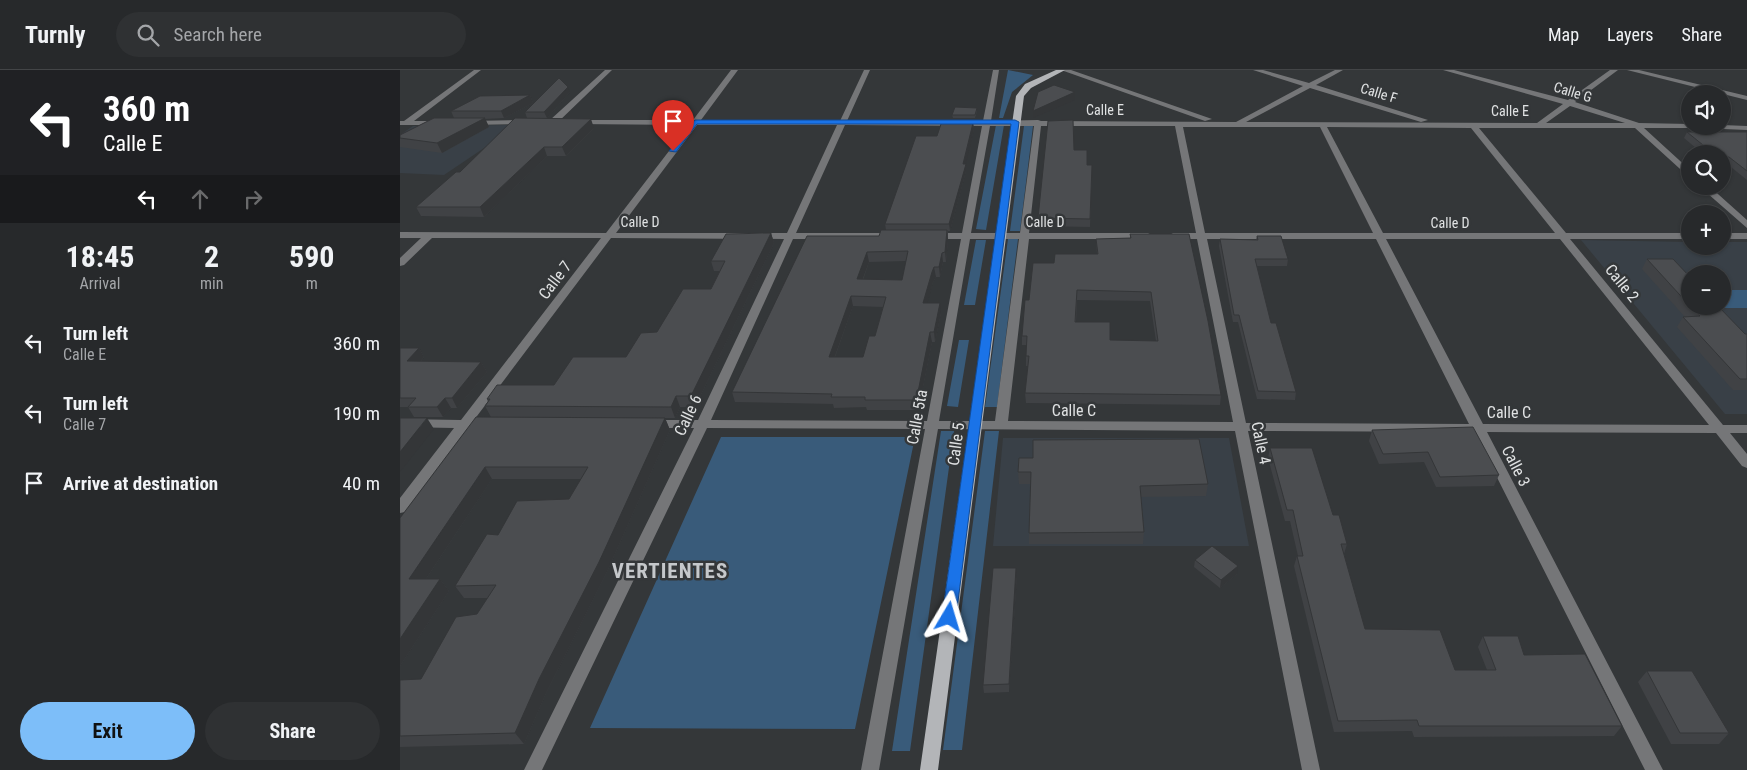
<!DOCTYPE html>
<meta charset="utf-8">
<style>
:root{--surface:#27292b;--page:#2f3133;--text:#f1f3f6;--muted:#a4a6a9;--line:#434547;--accent:#7dbef9}
body{margin:0;font-family:"Roboto Condensed",sans-serif;background:var(--page);color:var(--text);height:100vh;display:flex;flex-direction:column;font-size:19px;white-space:nowrap}
*{box-sizing:border-box;margin:0}
p{font-size:16px;color:var(--muted)}
.icon{flex:none;width:28px;height:28px;fill:none;stroke:currentColor;stroke-width:2;stroke-linecap:round;stroke-linejoin:round}
.map{position:relative;flex:1;overflow:hidden}
.details{display:flex;flex-direction:column;background:var(--surface);width:400px}
.details>*{flex:none}
.banner{background:#202124;color:#fff;overflow:hidden}
.controls{position:absolute;left:1281px;top:15px;display:grid;gap:10px}
.controls a{display:grid;place-items:center;width:50px;height:50px;border-radius:50%;background:var(--surface);box-shadow:0 1px 4px #0004,0 0 0 1px var(--line);font-size:25px}
.pin{position:absolute;display:grid;place-items:center;width:42px;height:42px;color:#fff;margin:-51px -21px;border-radius:50% 50% 50% 0;rotate:-45deg;box-shadow:0 0 5px #0007}
.pin .icon{rotate:45deg}
.me{position:absolute;width:55px;margin:-28px;rotate:7deg;stroke-linejoin:round;filter:drop-shadow(0 0 4px #0008)}
.turn{display:flex;align-items:center;gap:18px;height:105px;padding:0 20px;font-size:22px}
.turn .icon{width:65px;height:65px;stroke-width:2.5}
.turn b{display:block;font-size:35px;line-height:42px}
.lanes{display:flex;align-items:center;height:48px;padding:0 20px;background:#0003;justify-content:center;gap:25px;direction:ltr}
.lanes .off{opacity:.35}
.eta{display:flex;justify-content:space-evenly;align-items:center;height:85px;text-align:center}
.eta b{font-size:30px;font-weight:700;line-height:35px}
.button{display:flex;gap:10px;margin-top:auto;padding:10px 20px}
.button a{flex:1;height:58px;border-radius:30px;background:var(--accent);color:#111;font-size:20px;font-weight:700;line-height:58px;text-align:center}
.button a+a{background:var(--page);color:var(--text)}
ul{padding:0;list-style:none}
li{display:flex;align-items:center;gap:15px;height:70px;padding:0 20px}
li div{flex:1}
li b{display:block;font-size:19px}
li em{font-style:normal}
header{display:flex;align-items:center;gap:30px;box-sizing:border-box;height:70px;padding:0 25px;background:var(--surface);border-bottom:1px solid var(--line)}
header strong{font-size:24px}
nav{display:flex;gap:28px;margin-inline-start:auto;font-size:18px}
.search{width:350px;height:45px;background:var(--page);display:flex;align-items:center;gap:12px;box-sizing:border-box;padding:0 18px;border-radius:28px;color:var(--muted);font-size:19px}
main{display:flex;flex:1;min-height:0}
.map>svg:first-child{display:block}
</style>
<header>
<strong>Turnly</strong>
<div class="search"><svg class="icon" aria-label="search" viewBox="0 0 24 24"><circle cx="10" cy="10" r="6"/><path d="M15 15l6 6"/></svg>Search here</div>
<nav><a>Map</a><a>Layers</a><a>Share</a></nav>
</header>
<main>
<section class="details">
<div class="banner">
<div class="turn"><svg class="icon" aria-label="left" viewBox="0 0 24 24"><path d="M17 20v-9H6M10 6l-5 5 5 5"/></svg><div><b>360 m</b>Calle E</div></div>
<div class="lanes"><svg class="icon" aria-label="left" viewBox="0 0 24 24"><path d="M17 20v-9H6M10 6l-5 5 5 5"/></svg><svg class="icon off" aria-label="ahead" viewBox="0 0 24 24"><path d="M12 20V5M6 11l6-6 6 6"/></svg><svg class="icon off" aria-label="right" viewBox="0 0 24 24"><path d="M7 20v-9h11M14 6l5 5-5 5"/></svg></div>
</div>
<div class="eta">
<div><b>18:45</b><p>Arrival</p></div>
<div><b>2</b><p>min</p></div>
<div><b>590</b><p>m</p></div>
</div>
<ul>
<li><svg class="icon" aria-label="left" viewBox="0 0 24 24"><path d="M17 20v-9H6M10 6l-5 5 5 5"/></svg><div><b>Turn left</b><p>Calle E</p></div><em>360 m</em></li>
<li><svg class="icon" aria-label="left" viewBox="0 0 24 24"><path d="M17 20v-9H6M10 6l-5 5 5 5"/></svg><div><b>Turn left</b><p>Calle 7</p></div><em>190 m</em></li>
<li><svg class="icon" aria-label="arrive" viewBox="0 0 24 24"><path d="M6 21V4h12l-3 4 3 4H6"/></svg><div><b>Arrive at destination</b></div><em>40 m</em></li>
</ul>
<div class="button"><a>Exit</a><a>Share</a></div>
</section>
<div class="map">
<svg width="1347" height="700" viewBox="0 0 1347 700">
<rect width="100%" height="100%" fill="#343739"/>
<path fill="#394047" fill-rule="evenodd" d="M118 55 44 105 0 103V65L13 56Z
M1181 170 1290 172V176H1322L1323 172H1347V344H1325ZM1290 204H1322V236H1290Z
M603 368H829L849 476H593Z"/>
<path fill="#395b7a" d="M608 0 633 5 612 22 603 48H599Z
M596 55H604L586 160 576 159Z
M624 56H633L620 161H610Z
M608 169H618L597 337H585Z
M576 170H586L575 235H564Z
M1323 220H1347V238H1323Z
M559 270H569L558 337 547 336Z
M541 361H554L510 681H492Z
M585 361H599L562 680H543Z
M321 367H515L455 659 190 658Z"/>
<g fill="none" stroke-linecap="round" stroke-linejoin="round">
<path fill="#757678" fill-rule="evenodd" d="M74 0H81L14 51H43V55H0V51H4Z
M205 0H212L156 54H150V50Z
M331 0H338L301 50 440 51 464 0H470L447 51H583L593 0H599L591 51 638 50 641 51 836 52 903 16 853 0H863L909 13 935 0H943L916 15 1028 50 1021 52 910 18 846 52 1137 53 1163 34 1043 0H1054L1168 30 1210 0H1218L1175 32 1239 53 1290 54V56H1294L1290 58H1244L1290 100V108L1235 58H1079L1166 163H1290V169H1170L1323 355H1347V363H1330L1347 384V398L1342 396 1316 363 1087 362 1263 700H1245L1074 362 848 361 920 700H902L835 361 538 359 479 700H461L525 359 307 358 142 700H124L294 358H252L246 354 252 350H298L384 169 211 168 74 350 91 351 93 354 91 357 68 358 5 442 0 443V428L54 358 0 357V349L61 350 201 168H32L4 195 0 196V188L21 168H0V162L206 163 289 55 175 54 171 52 172 50H293ZM1170 36 1225 53H1146ZM297 55H437L387 163H216ZM445 55 582 56 562 163H533L528 166 533 169H561L527 351 311 350 393 169H495L500 166 495 163H396ZM590 56H634L620 163H571ZM641 56H775L796 163H773L768 166 773 169H797L833 352 608 351 629 169H748L753 166 748 163H629ZM783 57H920L973 163H805ZM927 57 1071 58 1155 163H983ZM570 169H619L595 351H539ZM807 169H976L1069 354 846 353ZM986 169H1160L1309 355 1083 354Z
M661 0H671L812 49 805 51Z
M1227 0H1239L1347 26V30Z
M127 50 131 52 130 54 70 55 66 53 70 51Z
M1322 55 1347 56V60L1299 58 1295 56H1322Z
M1299 116H1309L1347 150V158Z
M1322 163H1347V169H1322Z"/>
<path fill="#b3b5b8" fill-rule="evenodd" d="M656 0H665L631 18 624 26 538 700H520L616 26 625 14Z"/>
</g>
<path fill="#404245" fill-rule="evenodd" d="M170 22 147 48H127L125 42Z
M130 25 133 33 104 48 85 49 89 57 42 83 0 77V65L54 48 51 41Z
M577 41 575 48H553L552 45Z
M573 53 574 59 565 94 566 101 550 161H548V170L546 192H543L540 207H536L533 212 527 233 541 243 535 272H532L519 337 515 340H467L466 337 434 338 433 334 335 332 332 322 479 166 486 160 485 154 537 66ZM506 191 502 210H463L469 192ZM453 236 483 237 475 266 463 287H435Z
M194 58 166 86H147L84 147 21 146 16 137 60 102Z
M1287 62H1347V110L1326 93H1322V84H1303L1284 68Z
M674 80 687 95H692L690 157 638 156V148Z
M371 163 374 173 295 337H280L275 348H265L270 360 206 504 147 621 124 674 0 677V610L21 609 77 544 88 528H64L55 516 98 465 169 429 181 409H92L26 509H40L49 521 0 596V448L91 347 85 336 88 332 87 329 154 315 226 287 311 219 320 201H314L311 191Z
M730 164 821 325 820 335 626 333 625 323 628 296H626V275H622V266L629 230 654 193 697 184 696 169 730 168ZM677 230 750 231 756 271 710 270 676 252Z
M857 166 888 189 887 196H857L871 253 896 322 895 330 857 329 838 252H833L819 176 820 169 856 170Z
M1247 189 1345 264H1347V320H1333L1277 257 1283 247H1285L1242 199Z
M0 278H19L24 287 21 291 81 292 87 302 57 338H51L43 347H14L8 337H0Z
M972 360 1099 405 1094 416 1036 417 1024 392 979 394 969 371Z
M870 378 933 445 947 474 944 484 965 559 1055 600H1087L1078 577 1083 566 1124 585 1222 656 1214 666 1014 667 1012 661 934 662 894 496 897 486H898L890 451H885L868 388Z
M619 388 808 414 806 426 741 427 744 462 743 474H629V463L631 414H619L618 402Z
M795 490 837 504 820 518 794 497Z
M617 505 609 622 584 623 583 615Z
M1247 601 1329 663 1319 674H1271L1238 612Z"/>
<path fill="#343638" d="M168 17 170 22 147 48 144 42Z
M675 22V30L633 48V41Z
M130 25 133 33 104 48 101 41Z
M85 48 89 57 42 83 37 73Z
M191 49 194 58 166 86 162 77Z
M573 53 574 59 565 98 566 94V101L550 161 549 154Z
M144 77 147 86 84 147 80 137Z
M547 160 548 170 546 192 545 182Z
M371 163 374 173 295 337 291 326Z
M467 182 469 192 459 219 457 209Z
M542 183 543 192 540 207 539 197Z
M534 197 536 207 533 212 525 243 523 233 532 202Z
M451 226 453 236 431 297 429 287Z
M540 233 541 243 535 272 534 262Z
M530 262 532 272 519 337 515 340 513 330Z
M19 278 24 287 12 301 7 291Z
M81 292 87 302 57 338 52 328Z
M276 326 280 337 275 348 271 337Z
M45 328 51 338 43 347 37 337Z
M27 348 34 359 0 402V382Z
M265 348 270 360 206 504 147 621 124 674 115 663 139 609Z
M85 397 92 409 18 521 9 509Z
M838 496 837 504 820 518 821 510Z
M616 498 617 505 609 622V614Z
M40 509 49 521 0 596V569Z"/>
<path fill="#4b4d50" stroke="#343638" fill-rule="evenodd" d="M159 8 168 17 144 42H125Z
M654 15 675 22 633 41 638 22Z
M130 25 101 41H51L80 26Z
M555 37 577 38 575 45H552Z
M34 48H85L37 73 0 68V65Z
M115 48 191 49 162 77H144L80 137H16L56 102H60Z
M572 50 573 53 563 94H566L549 154H485L516 66H537L542 51Z
M673 50 674 80H687V95H692L690 149 638 148 648 51Z
M1287 62H1347V101L1329 87H1322V84H1314Z
M481 160H547L545 182 542 183 539 197H534L532 202 523 233H540L534 262H530L517 327 513 330H465V327H431L432 324 332 322 407 166H479ZM508 181 502 210 457 209 467 182ZM451 226 486 227 475 266H469L463 287H429Z
M371 163 291 326H276L271 337 85 336 90 329H87L97 315H154L173 287H226L241 263 257 262 283 219H311L325 191H311L326 164Z
M730 164H789L808 251 821 325 625 323 629 286H626L627 266H622L625 230H629L633 193H654L655 184H698L696 169 731 168ZM677 220 751 222 758 271 710 270V252H675Z
M857 166H881L888 189H855L871 253H876L896 322 858 321 839 245H834L820 169 858 170Z
M1247 189H1273L1290 207V236Z
M1290 236H1318L1345 264H1347V309H1340L1283 247 1300 246Z
M0 278H19L7 291 81 292 52 328H45L37 337H8L16 328H0Z
M76 347 265 348 199 492 139 609 115 663 0 666V610L21 609 56 547 77 544 96 515 55 516 87 464 98 465 117 431 169 429 188 397H85L9 509H40L0 569V448Z
M0 348H27L0 382Z
M1073 357 1099 405 1040 407 1028 382 983 384 972 360Z
M799 369 808 414 740 416 744 462 629 463 631 402H618L619 388H633V370Z
M870 378H912L933 445H939L947 474H941L965 559 1040 560 1055 600H1096L1083 566H1118L1124 585 1185 584 1222 656H1019L1017 650 938 651 897 486H903L893 440H887Z
M812 476 838 496 821 510 795 490Z
M593 498H616L609 614 583 615Z
M1247 601H1292L1329 663H1280Z"/>
<path fill="#1a73e8" stroke="#114b97" d="M615 50 619 52 556 547 554 551H544L542 547 611 54H297L276 82 269 81 295 50Z"/>
<g text-anchor="middle" dominant-baseline="central" stroke-width="5" stroke-linejoin="round" paint-order="stroke">
<g font-size="14" fill="#e0e2e3" stroke="#343739">
<text transform="translate(1173 22) rotate(17)">Calle G</text>
<text transform="translate(979 23) rotate(17)">Calle F</text>
<text x="705" y="40">Calle E</text>
<text x="1110" y="41">Calle E</text>
<text x="240" y="152">Calle D</text>
<text x="645" y="152">Calle D</text>
<text x="1050" y="153">Calle D</text>
</g>
<g font-size="16" fill="#e0e2e3" stroke="#343739">
<text transform="translate(155 210) rotate(-53)">Calle 7</text>
<text transform="translate(1222 213) rotate(51)">Calle 2</text>
<text x="674" y="340">Calle C</text>
<text x="1109" y="342">Calle C</text>
<text transform="translate(288 345) rotate(-65)">Calle 6</text>
<text transform="translate(517 347) rotate(-80)">Calle 5ta</text>
<text transform="translate(861 373) rotate(78)">Calle 4</text>
<text transform="translate(556 374) rotate(-82)">Calle 5</text>
<text transform="translate(1116 396) rotate(63)">Calle 3</text>
</g>
<g font-size="21" font-weight="bold" letter-spacing="1" fill="#c5c8cb" stroke="#343739">
<text x="270" y="501">VERTIENTES</text>
</g>
</g>
</svg>
<div class="controls">
<a><svg class="icon" aria-label="sound" viewBox="0 0 24 24"><path d="M4 9h4l5-4v14l-5-4H4zM17 9q2 3 0 6"/></svg></a>
<a><svg class="icon" aria-label="search" viewBox="0 0 24 24"><circle cx="10" cy="10" r="6"/><path d="M15 15l6 6"/></svg></a>
<a>+</a>
<a>−</a>
</div>
<div class="pin" style="left:273px;top:81px;background:#d93025"><svg class="icon" aria-label="arrive" viewBox="0 0 24 24"><path d="M6 21V4h12l-3 4 3 4H6"/></svg></div>
<svg class="me" style="left:549px;top:547px" viewBox="-20 -20 40 40"><path d="M0-17L14 15 0 8-14 15z" fill="#1a73e8" stroke="#fff" stroke-width="4"/></svg>
</div>
</main>
